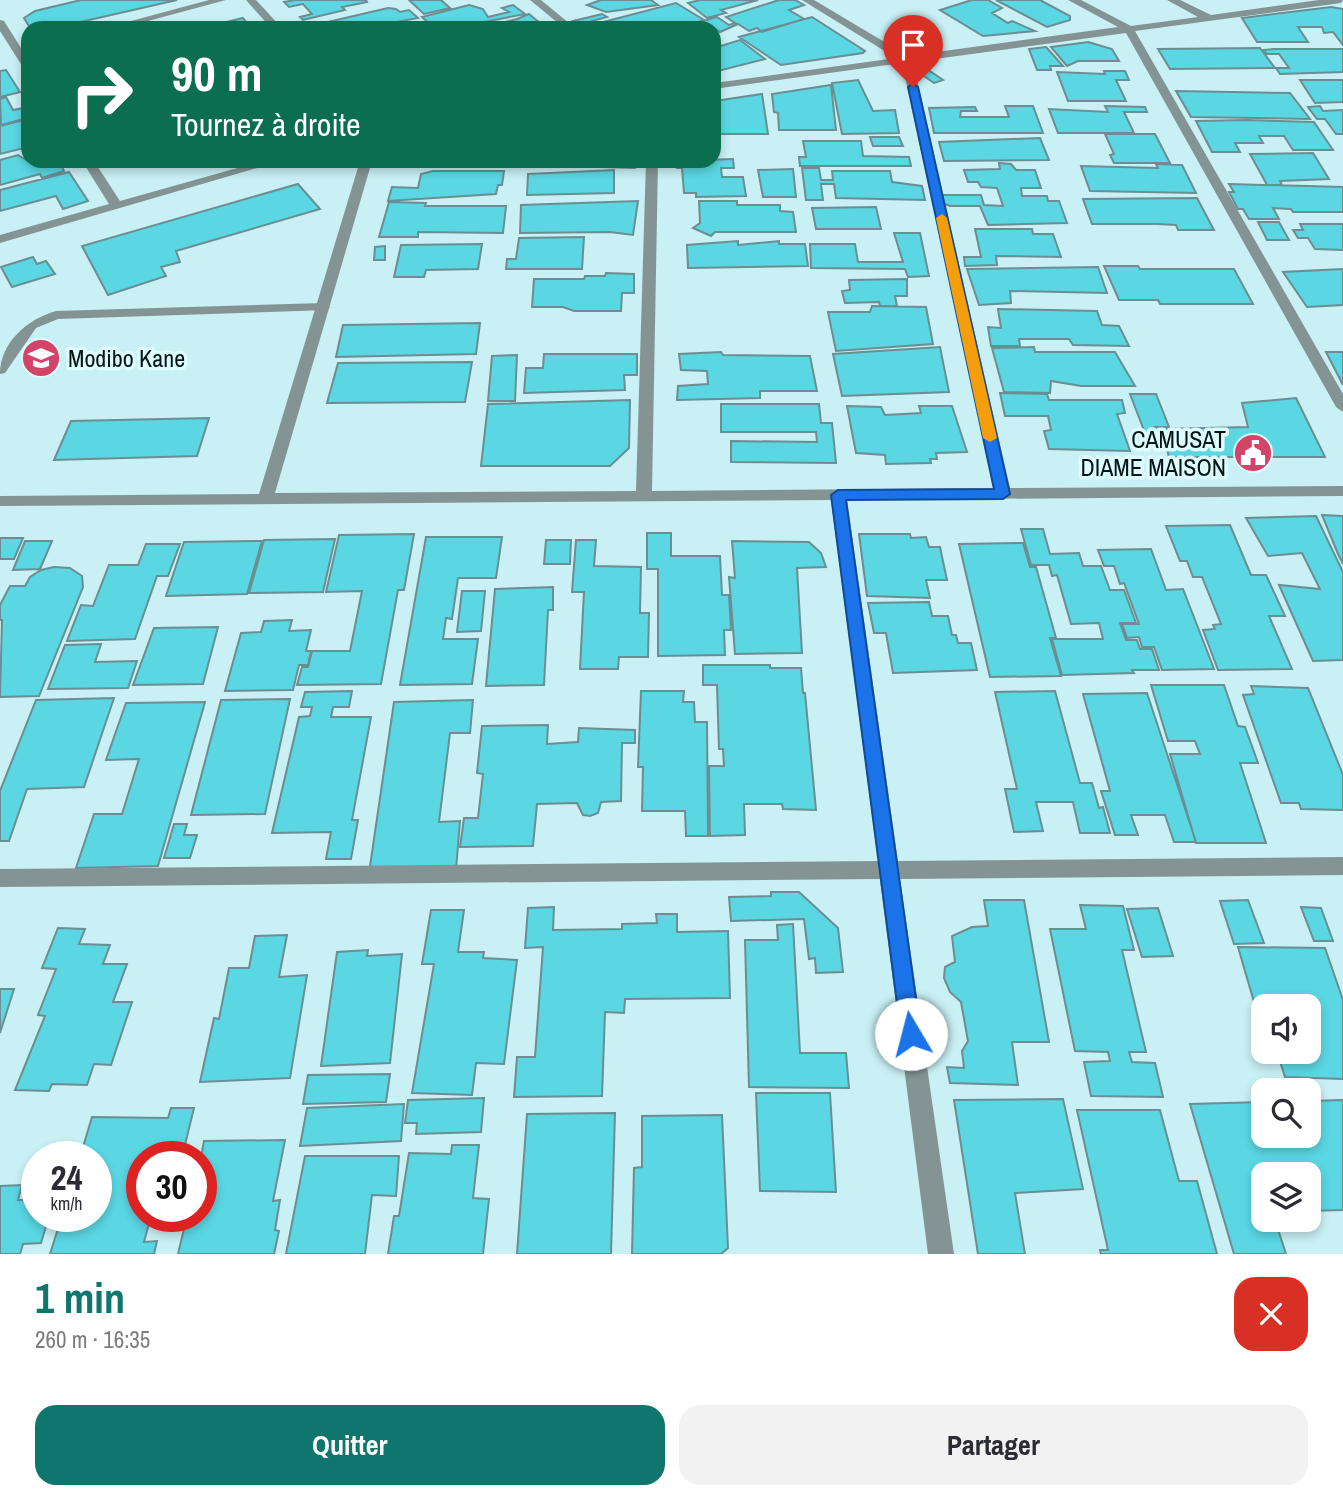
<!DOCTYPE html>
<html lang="fr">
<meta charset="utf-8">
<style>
:root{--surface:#fff;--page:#f2f2f3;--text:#2b2b33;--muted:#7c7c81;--accent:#0f766e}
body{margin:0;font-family:"Archivo Narrow",sans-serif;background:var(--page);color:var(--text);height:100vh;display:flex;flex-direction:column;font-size:26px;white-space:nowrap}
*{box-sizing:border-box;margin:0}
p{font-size:23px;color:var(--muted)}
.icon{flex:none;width:38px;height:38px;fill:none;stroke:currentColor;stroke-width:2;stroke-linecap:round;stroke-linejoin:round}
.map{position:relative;height:1254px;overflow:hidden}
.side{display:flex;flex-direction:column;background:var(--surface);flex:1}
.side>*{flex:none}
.guide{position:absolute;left:21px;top:21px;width:700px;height:147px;border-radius:21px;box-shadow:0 4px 10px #0003;background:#0b6e4f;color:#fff;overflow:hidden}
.buttons{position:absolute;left:1251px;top:994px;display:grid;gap:14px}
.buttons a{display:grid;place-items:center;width:70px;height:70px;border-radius:14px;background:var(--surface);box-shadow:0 4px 10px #0003;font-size:35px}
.speed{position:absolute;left:21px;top:1141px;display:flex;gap:14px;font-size:35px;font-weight:700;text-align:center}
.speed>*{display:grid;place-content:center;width:91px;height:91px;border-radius:50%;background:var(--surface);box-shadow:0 4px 10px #0003;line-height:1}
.speed small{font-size:18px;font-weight:400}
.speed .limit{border:10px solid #d22;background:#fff;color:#111}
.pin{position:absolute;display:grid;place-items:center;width:60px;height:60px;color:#fff;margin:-72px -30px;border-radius:50% 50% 50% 0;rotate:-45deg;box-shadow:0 0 7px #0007}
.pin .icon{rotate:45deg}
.me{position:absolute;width:77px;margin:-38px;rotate:352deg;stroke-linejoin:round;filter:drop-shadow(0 0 5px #0008)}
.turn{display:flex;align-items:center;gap:24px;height:147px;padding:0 35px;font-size:32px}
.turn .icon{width:91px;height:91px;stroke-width:2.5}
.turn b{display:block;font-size:49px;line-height:60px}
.round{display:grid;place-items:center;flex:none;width:74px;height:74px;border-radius:21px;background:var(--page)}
.head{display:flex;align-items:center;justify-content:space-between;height:119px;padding:0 35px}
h1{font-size:42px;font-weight:700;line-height:52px;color:var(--accent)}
.primary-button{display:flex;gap:14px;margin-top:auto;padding:14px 35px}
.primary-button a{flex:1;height:80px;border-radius:21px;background:var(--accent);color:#fff;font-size:28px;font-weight:700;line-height:80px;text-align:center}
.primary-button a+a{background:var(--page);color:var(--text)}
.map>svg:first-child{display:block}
</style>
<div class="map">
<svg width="1343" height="1254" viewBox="0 0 1343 1254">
<rect width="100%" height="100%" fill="#c9f0f4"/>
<path fill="#5ad7e3" stroke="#6a8e92" stroke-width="2" d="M81 0H177L54 28H30L24 18 35 11Z
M295 0H366L367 2 342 7 345 10 303 20 300 17 312 14 303 4 289 7 284 2Z
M409 0H441L450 8 424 14Z
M601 0H651L658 5 606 12 587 5Z
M700 0H758L721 10 726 13 707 18 688 3Z
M779 0H795L804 5 789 10 804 19 762 32 757 28 749 31 738 24 720 32 703 21 717 17 729 25 735 23 726 17Z
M972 0H988L1002 8 992 13 1008 23 1012 21 1035 31 983 36 940 10Z
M996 0H1040L1070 16V20L1047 27Z
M676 3 704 20 686 26 679 22 656 28 588 26Z
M469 5 483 9 488 17 509 12 502 8 513 5 525 14 453 28H434L422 17Z
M1331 7 1343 9V45L1333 32 1324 33 1322 27H1298L1308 42H1257L1242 18Z
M388 8 396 9 400 12 409 10 418 18 366 28H302Z
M529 14 546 28H481L517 19Z
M602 14 607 17 578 25 573 21Z
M812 17 865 51 863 53 781 65 739 37Z
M243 18 251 28H203Z
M740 40 765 59 714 72V48Z
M1088 42 1112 49 1119 61H1078L1067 66 1051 47Z
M1046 47 1063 66H1050L1051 70H1037L1029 49Z
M1260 48 1275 68 1170 69 1158 49Z
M1274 49H1343V72L1280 74 1276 68H1289L1279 54H1267L1263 50Z
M918 63 943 80 934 83 909 66Z
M6 70 20 92 0 97V71Z
M1104 71H1125L1129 80H1116L1126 101H1068L1057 72 1105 74Z
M858 80 873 111 895 110 899 133 842 134 832 83Z
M1300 80H1343V102L1315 103Z
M831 85 836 130H779L778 113 774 112 772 94Z
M1176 91 1290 93 1310 119 1191 117Z
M762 94 768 134H714V101Z
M6 97 13 110 28 107V118L1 125 0 99Z
M1005 106H1033L1043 133H934L929 108 975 107 977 111H961L960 117H1009Z
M1105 106 1145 107 1147 112H1124L1134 133H1058L1049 109 1108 112Z
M1320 106 1323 111 1343 110V134H1336L1325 119H1317L1308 107Z
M28 119V147L0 154V126Z
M1246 120 1314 122 1333 150H1293L1284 136H1259L1263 143H1235L1240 152H1212L1196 121Z
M1105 134H1155L1170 163H1114L1110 155 1114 154Z
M870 137H899L903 146H873Z
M1040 138 1049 160 944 161 939 142Z
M803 141H861L863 156 909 157 911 166H800L799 157H806Z
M1313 153 1329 179 1280 181 1282 185H1267L1250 154Z
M18 155 28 161H59L64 171 42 178 40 174 0 185V160Z
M733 159 734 168H721L722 177H743L746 196 696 197V193H684L682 168H677V161Z
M604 161H635V168L603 167Z
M999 163 1011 164 1016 170H1035L1041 188H1021L1022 196H1047L1048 201H1059L1067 223 988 225 980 206H950L942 203 941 195H981L984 205 1003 206 997 188 981 187 978 182H968L964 170 1000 169Z
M1156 164 1182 165 1196 193 1090 191 1081 166 1158 168Z
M802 168H819L821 180H833L832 171H890L892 182 922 186 925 200 836 198 834 184H821L823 200H806Z
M793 169 796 197H763L758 170Z
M614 170V193L527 195 528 174Z
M433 171H504L502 185H498L496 194 388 201 392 187 418 188 421 174Z
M69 172 88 201 63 209 56 196 0 211V190Z
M298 184 320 209 176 251 180 262 161 267 166 276 108 295 82 246Z
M1229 184 1343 187V212H1293L1291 209 1273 208 1279 219H1249L1243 209H1238L1229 192H1234Z
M1197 198 1214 230H1178L1176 225 1157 224H1092L1083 199Z
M638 201 633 235 610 232 520 233 521 205Z
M699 201H737V205H780V211L793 212 796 232H715L711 236 693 228 700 223Z
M389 202 426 203 425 206H506L503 233 418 232V237H379Z
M876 207 881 229H816L812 208Z
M1258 222H1279L1289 240H1267Z
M1300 224H1343V250L1315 249 1308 238H1298L1293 230H1303Z
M975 229H1032L1033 234H1053L1061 257 996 256 997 265 965 266 964 257H981Z
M894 233H920L929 276 908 277 905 269 811 268 810 244H855L858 262H903Z
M584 237 582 269H506L507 259H516L519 238Z
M738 241V245L779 241V244H805L808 266 688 268 687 245Z
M482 244 478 269 426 270 424 277H394L401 245Z
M385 246V260H374L375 247Z
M33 257 37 264 46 261 55 274 12 287 1 267Z
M1104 266H1138L1140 269H1234L1253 304H1160L1158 300H1119Z
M1098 267 1107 293 1010 291 1011 303 979 305 967 269Z
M1343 269V305L1307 307 1283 272Z
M606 273 634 274V293H622L621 311H574L563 307H532L534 279H584L585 276H605Z
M907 279V296H895L897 306H880L879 302 845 303 842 291 850 290 849 280Z
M872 306 926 307 933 344 836 351 828 312H870Z
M998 309 1097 311 1102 325 1119 326 1129 346 1073 345 1069 339H1019L1020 346H991L988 327 1001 328Z
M480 323 476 354 336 357 343 325Z
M940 347 949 392 842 396 833 354Z
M1034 347 1035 352H1115L1135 386H1081L1051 381 1050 393 1004 392 992 348Z
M721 352 723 355 810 356 817 391H760V398L677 400 678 386 708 384 707 371 681 370 679 354Z
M1326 352H1343V385Z
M544 354H637V375H624L625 390 524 393 526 368H543Z
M517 355 515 401H488L492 356Z
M472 362 465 402 327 403 338 363Z
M1000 393 1047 394 1049 400H1122L1125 413 1117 414 1130 451 1049 449 1044 431 1051 430 1048 416H1005Z
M1130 394H1156L1169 427H1155L1157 433H1145Z
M1296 398 1325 457H1169L1161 429 1248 427 1242 403Z
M630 400 629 448 610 466H481L488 404Z
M721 404H819L821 423H832L836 463 731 462V441L817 442 816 432H721Z
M847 406 881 407 885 415 921 413 919 406H952L967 452 936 453 937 459H930L931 463 886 464 885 455 856 453Z
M209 418 197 456 54 460 71 421Z
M1322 515 1343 516V564L1338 554Z
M1316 516 1343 572V660L1313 661 1279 585 1320 589 1302 553 1268 556 1246 518Z
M1230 525 1251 575H1266L1285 616H1269L1292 669 1218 670 1203 630 1215 629 1213 625 1221 624 1202 577H1193L1187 561H1180L1166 526Z
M1021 529H1043L1050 554 1079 553 1083 566H1101L1110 590H1124L1136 623H1120L1126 640H1137L1140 649H1152L1159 670H1132L1134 673 1062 675 1052 639H1103L1099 623 1071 624 1057 575 1052 576 1049 565H1031Z
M647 533H671V556H720L722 595H729L731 630H724L725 655 658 656V569H647Z
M414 534 404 590H398L381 684 297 685 302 667H308L312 651H350L362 591 326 592 339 535Z
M859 534H910L911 538 926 537 929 547H940L947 580H926L930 598 867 596Z
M426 537H502L496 578H458L452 619 446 618 443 639H478L472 684 400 685Z
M0 538H23L14 559H0Z
M335 539 323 592 249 593 264 540Z
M546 540H571L570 564H544Z
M576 540H596L594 566 641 567 640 613H649L648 657H619L618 669H580L584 592H572Z
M25 541H52L40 569 13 570Z
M262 541 247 594 166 596 184 542Z
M732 541 809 542 821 553 826 567 797 568 802 653 735 654 729 577 735 578Z
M1023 543 1030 567H1036L1056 638H1050L1061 676 990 677 959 544Z
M146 544H180L168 576H157L135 639 67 641 81 605 93 606 109 565H138Z
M1151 549 1166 590 1183 589 1214 669 1162 670 1154 647H1142L1139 637 1127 638 1122 624H1139L1124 583 1120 584 1114 566H1104L1098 550Z
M54 567 70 568 82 576 83 587 39 696 0 697 2 620H0V605L10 586H25L30 577 41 570Z
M553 587V610H548L544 685 486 686 495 589Z
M462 591H485L481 631 457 632Z
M929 602 932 616H948L952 635H956L958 643H971L977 670 893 673 886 633H874L868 603Z
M292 620 289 631 311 630 306 651H311L308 665H299L293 690 225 691 241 633 261 632 264 621Z
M218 627 203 684 133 685 154 628Z
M101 644 95 662 137 661 128 688 48 689 65 645Z
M703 665H770V668H801L803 693H805L816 810 783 809 782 804H744L745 835 710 836 709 766H724L723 749H719L717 685H703Z
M1151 685H1224L1238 726 1245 727 1258 763H1240L1266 843H1196L1170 754H1200L1195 741H1168Z
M1251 686 1308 688 1343 775V810L1301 809 1299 803H1281L1243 695 1254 694Z
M352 691 349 707H333L331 717H371L352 820H358L351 859H326L331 832 272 833 299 717 310 716 312 707H301L305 692Z
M641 691H684L683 702H694L695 722H707L708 836H686L685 811H642L643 767H638Z
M1055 691 1080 783H1092L1099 808 1103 807 1110 833H1080L1073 802H1036L1043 831 1014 832 1005 789H1017L995 692Z
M1147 693 1196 842H1174L1165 815H1131L1138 835H1115L1101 791H1110L1083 694Z
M114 698 84 787 27 789 9 841H0V791L36 700Z
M290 699 265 814 191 815 221 700Z
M473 700 470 733H450L439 822 460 821 456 870 369 873 394 702Z
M205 702 158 866 76 868 94 814H122L139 759 106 760 126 703Z
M548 725 547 744 578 742 579 728 635 730V743H622L621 801 601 802 598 813 590 816 583 815 577 803 537 804 533 846 460 847 464 818H478L483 774 477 773 482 726Z
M174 824H187L184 835H197L190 858H164Z
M771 892H799L838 928 843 972 816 973 815 958 809 959 804 919 731 921 729 897 771 896Z
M984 900H1024L1049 1042H1012L1018 1085 950 1083 947 1067 964 1068 962 1051 968 1041 961 1002 950 992 944 978 945 967 955 962 952 936 972 927 988 926Z
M1248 900 1264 943 1234 944 1220 901Z
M1080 905 1123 906 1134 950H1122L1146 1052H1129L1132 1062 1155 1063 1163 1097 1091 1096 1084 1062 1110 1061 1108 1052 1075 1051 1050 929H1086Z
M554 907 553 930 622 929V924L657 923 656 914H677V932L728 931 730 998 625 999 624 1013 605 1012 602 1096 514 1097 517 1057H535L543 947 525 948 528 908Z
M1301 907 1321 908 1333 941H1314Z
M1158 908 1173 956 1142 957 1127 909Z
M431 910H464L458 952H484L483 958 517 960 504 1064 476 1063 472 1095 412 1093 434 964H422Z
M793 924 800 1053H846L849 1088 749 1087 745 940H778L777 925Z
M58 928 85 929 79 944 110 945 103 964H127L113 1002H132L111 1065 94 1064 87 1085 52 1084 49 1091 15 1090 45 1016 38 1015 56 969 42 968Z
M287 935 279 977 307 975 290 1078 200 1082 214 1018 219 1019 229 968H249L255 936Z
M1238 947 1325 948 1343 1000V1079L1285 1077 1277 1052H1309V1006H1264L1263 1033Z
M368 950 367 956 402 954 390 1063 321 1066 337 952Z
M0 989H14L0 1033Z
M390 1074 386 1102 303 1104 308 1075Z
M756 1093H830L836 1192 760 1191Z
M484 1098 481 1132 416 1134 417 1123H405L408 1100Z
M1063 1099 1083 1189 1015 1193 1025 1254H978L954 1100Z
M1343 1100V1210L1309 1211V1174H1264V1220H1275L1286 1254H1234L1190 1104 1264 1102V1136H1309V1101Z
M404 1104 401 1141 300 1146 307 1108Z
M171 1108H194L182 1157H142V1216H151L144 1242 157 1241 154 1254H50L62 1216H96V1157H80L92 1117 168 1118Z
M1077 1110H1160L1179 1181H1197L1217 1254H1101L1100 1250H1108Z
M615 1113 611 1254H517L527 1114Z
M722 1115 728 1248 721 1254H632L634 1168 642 1167V1116Z
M285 1140 273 1201 280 1200 275 1230 279 1231 274 1254H178L187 1216H201V1157L204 1141Z
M452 1145H479L473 1198 489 1199 483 1254H388L394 1216H399L409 1153 451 1154Z
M305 1156H399L396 1196 372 1195 365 1254H286Z
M22 1185 18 1200H37V1216H49L41 1243 23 1244 20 1254H0V1186Z"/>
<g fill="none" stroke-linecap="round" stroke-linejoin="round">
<path fill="#849495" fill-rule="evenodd" d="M209 0H226L122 28H105Z
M323 303 330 307 328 310 58 319 36 328 5 373 0 374C0 343 27 319 56 311Z"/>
<path fill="#849495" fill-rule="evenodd" d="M246 0H256L282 28H271Z
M530 0H541L575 28H564Z
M802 0H814L908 56 1118 27 1068 0H1081L1131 26 1198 17 1167 0H1180L1211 15 1319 0H1343L1341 3 1135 31 1343 394V412L1336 407 1126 33 913 62 1010 488 1343 486V496L847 500 898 861 1343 857V875L900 879 954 1254H928L880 879 0 887V869L878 861 831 500 0 506V496L259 494 360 161H372L275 493 636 491 646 161H658L652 491 994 488 902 63 714 89V83L896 58Z
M0 20 4 21 28 59V70L24 69 0 31Z
M82 161H94L120 201 262 161H281L0 243V235L109 204Z"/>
</g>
<path fill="#1a73e8" stroke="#114b97" stroke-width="2" d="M913 84 918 87 1010 494 1003 499 846 500 921 1034 918 1041 911 1044 904 1041 901 1034 831 495 838 490 994 489 908 87Z"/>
<path fill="#f59e0b" d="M942 214 947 218 997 438 990 442 983 438 936 218Z"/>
<defs>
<g id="university-disc" transform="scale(2.0125)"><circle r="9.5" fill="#d34469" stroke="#ddfcff"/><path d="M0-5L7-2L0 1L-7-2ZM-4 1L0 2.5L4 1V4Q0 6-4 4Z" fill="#fff"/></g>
<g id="civic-disc" transform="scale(2.0125)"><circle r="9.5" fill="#d34469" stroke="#ddfcff"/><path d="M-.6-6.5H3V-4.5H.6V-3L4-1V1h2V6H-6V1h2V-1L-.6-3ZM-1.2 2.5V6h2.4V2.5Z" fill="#fff"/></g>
</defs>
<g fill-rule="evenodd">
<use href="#university-disc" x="41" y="358"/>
<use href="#civic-disc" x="1253" y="453"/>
</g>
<g text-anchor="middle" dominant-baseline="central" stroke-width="7" stroke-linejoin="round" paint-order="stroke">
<g font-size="24" fill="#061416" stroke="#ddfcff" text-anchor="start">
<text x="68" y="358">Modibo Kane</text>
<text x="1226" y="439" text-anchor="end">CAMUSAT<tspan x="1226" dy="28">DIAME MAISON</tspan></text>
</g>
</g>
</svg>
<div class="buttons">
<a><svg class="icon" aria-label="sound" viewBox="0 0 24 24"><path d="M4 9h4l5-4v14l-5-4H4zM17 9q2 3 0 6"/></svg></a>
<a><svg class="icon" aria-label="search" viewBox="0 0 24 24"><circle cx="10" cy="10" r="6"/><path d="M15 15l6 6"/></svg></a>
<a><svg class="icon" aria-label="layers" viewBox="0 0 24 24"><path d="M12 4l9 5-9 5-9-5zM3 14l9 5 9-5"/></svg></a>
</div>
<div class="speed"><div>24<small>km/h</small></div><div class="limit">30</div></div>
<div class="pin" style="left:913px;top:87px;background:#d93025"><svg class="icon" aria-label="arrive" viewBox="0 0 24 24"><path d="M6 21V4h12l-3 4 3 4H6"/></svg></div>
<svg class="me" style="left:911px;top:1034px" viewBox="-20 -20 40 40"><circle r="19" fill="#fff"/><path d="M0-13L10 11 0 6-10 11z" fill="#1a73e8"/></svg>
<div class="guide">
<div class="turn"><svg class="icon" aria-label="right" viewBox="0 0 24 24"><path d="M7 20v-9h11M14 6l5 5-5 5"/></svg><div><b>90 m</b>Tournez à droite</div></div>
</div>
</div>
<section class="side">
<div class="head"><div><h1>1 min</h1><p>260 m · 16:35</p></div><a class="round" style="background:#d93025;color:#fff"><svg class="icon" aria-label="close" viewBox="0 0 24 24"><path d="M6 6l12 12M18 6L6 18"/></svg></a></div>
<div class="primary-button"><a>Quitter</a><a>Partager</a></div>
</section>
